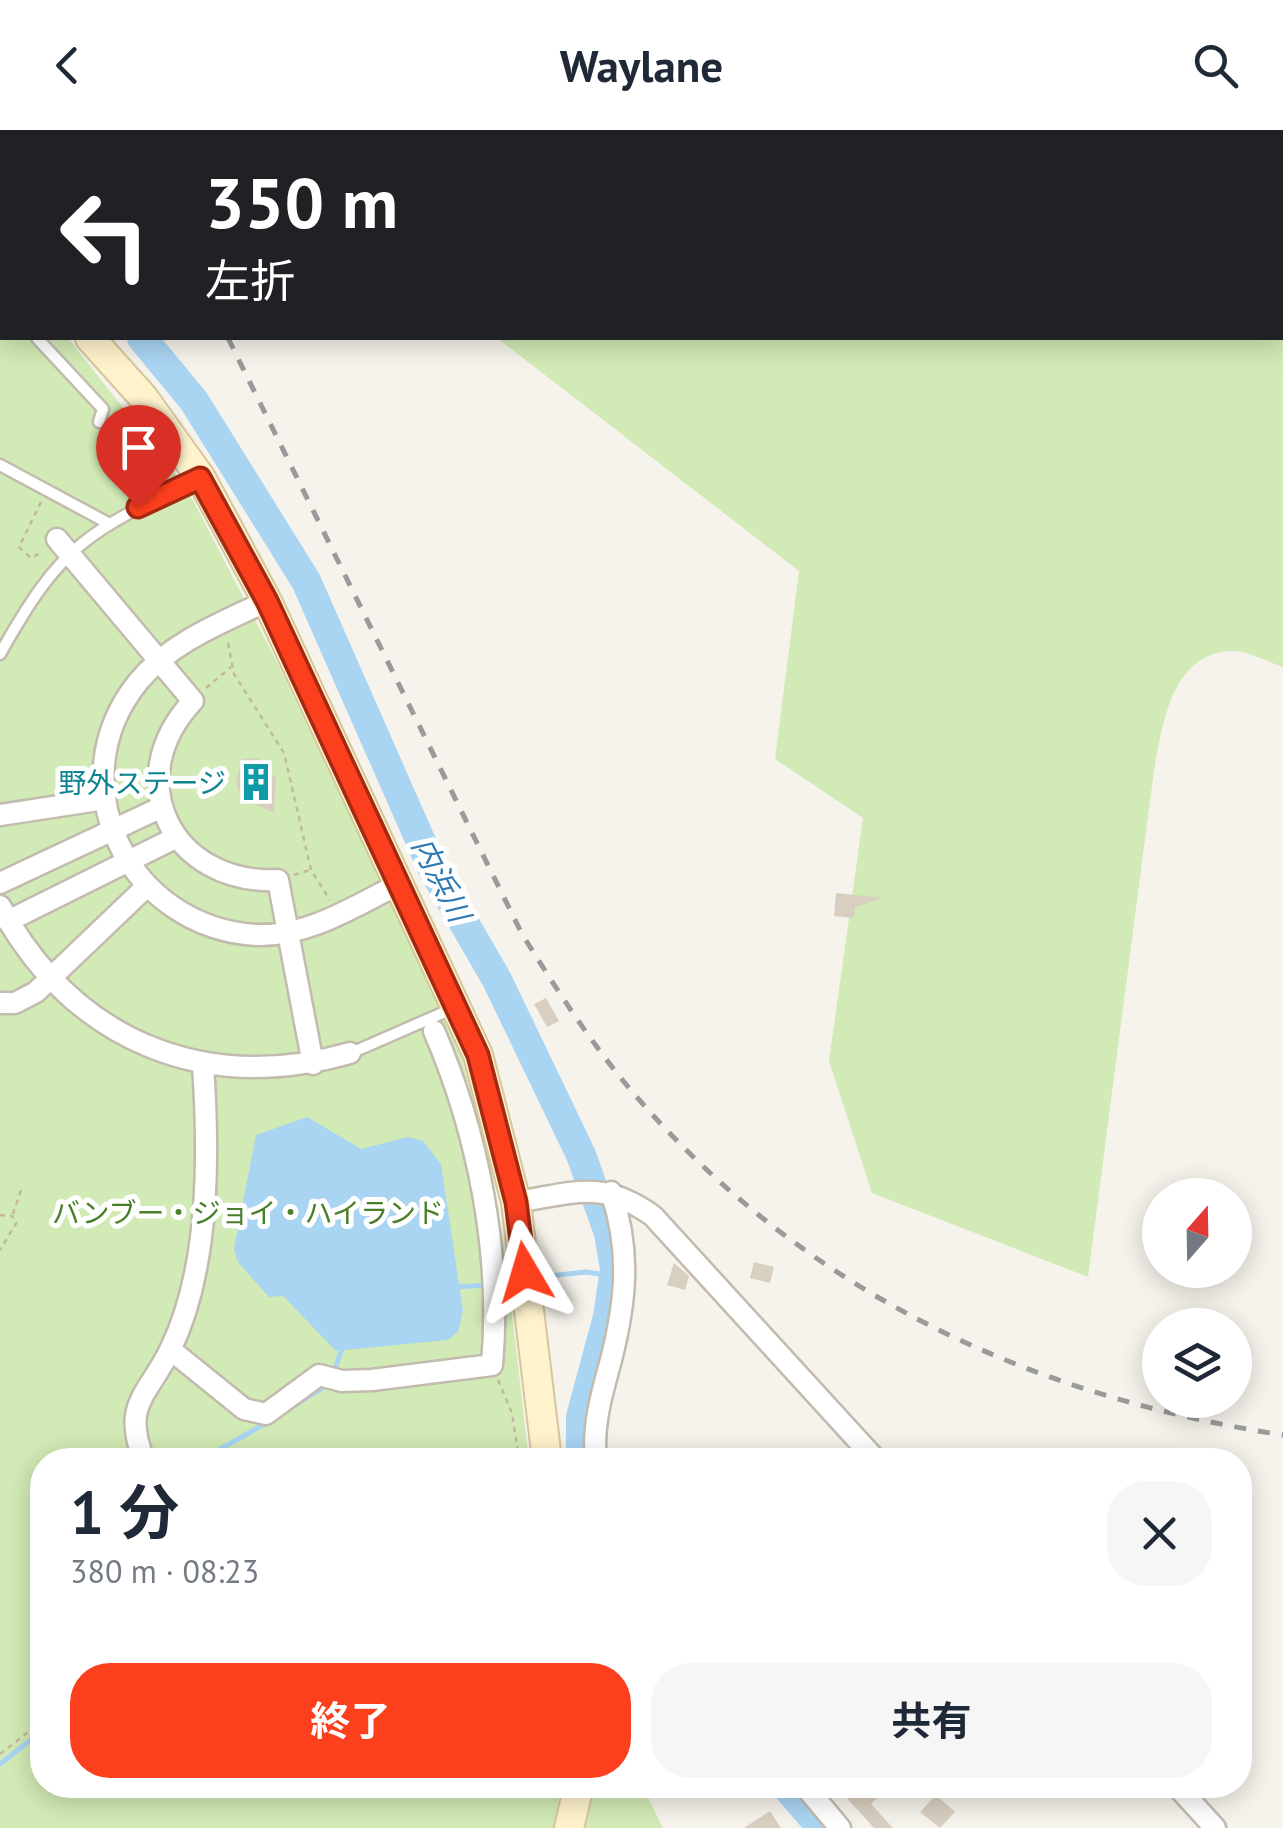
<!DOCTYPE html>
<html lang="ja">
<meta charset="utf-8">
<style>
:root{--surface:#fff;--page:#f6f6f7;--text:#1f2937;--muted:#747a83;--accent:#fc3f1d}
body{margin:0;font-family:"PT Sans","Noto Sans JP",sans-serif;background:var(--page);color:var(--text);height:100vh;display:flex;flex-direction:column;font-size:38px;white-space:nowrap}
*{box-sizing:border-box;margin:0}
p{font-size:32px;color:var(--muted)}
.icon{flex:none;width:55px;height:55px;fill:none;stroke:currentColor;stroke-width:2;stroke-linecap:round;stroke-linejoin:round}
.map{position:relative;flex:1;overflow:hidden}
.sheet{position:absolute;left:30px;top:1318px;width:1222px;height:350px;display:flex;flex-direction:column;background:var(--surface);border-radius:40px;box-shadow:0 5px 25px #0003}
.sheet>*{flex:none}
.top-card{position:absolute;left:0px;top:0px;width:1285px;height:210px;box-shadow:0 5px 25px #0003;background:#202124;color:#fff;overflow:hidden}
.needle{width:65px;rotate:20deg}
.tools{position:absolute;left:1142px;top:1048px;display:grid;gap:20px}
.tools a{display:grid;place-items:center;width:110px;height:110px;border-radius:50%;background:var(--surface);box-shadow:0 5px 25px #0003;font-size:50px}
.pin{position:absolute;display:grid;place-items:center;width:85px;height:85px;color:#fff;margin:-102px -42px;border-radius:50% 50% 50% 0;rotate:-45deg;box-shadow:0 0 10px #0007}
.pin .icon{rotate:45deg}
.me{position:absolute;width:110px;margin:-55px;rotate:353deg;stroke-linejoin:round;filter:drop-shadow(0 0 8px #0008)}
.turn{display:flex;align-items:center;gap:35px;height:210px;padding:0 40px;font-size:45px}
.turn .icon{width:130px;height:130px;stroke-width:2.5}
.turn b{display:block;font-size:70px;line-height:85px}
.round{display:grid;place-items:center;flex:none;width:105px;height:105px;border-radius:40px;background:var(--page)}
.overview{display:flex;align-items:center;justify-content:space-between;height:170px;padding:0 40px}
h1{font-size:60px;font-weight:700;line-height:75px}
.action{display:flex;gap:20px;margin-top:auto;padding:20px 40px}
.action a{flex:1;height:115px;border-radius:40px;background:var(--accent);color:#fff;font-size:40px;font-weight:700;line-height:115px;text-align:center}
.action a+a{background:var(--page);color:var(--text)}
header{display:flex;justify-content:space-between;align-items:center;height:130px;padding:0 40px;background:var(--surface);font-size:45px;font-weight:700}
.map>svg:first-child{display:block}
</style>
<header><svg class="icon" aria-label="back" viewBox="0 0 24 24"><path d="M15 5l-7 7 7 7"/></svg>Waylane<svg class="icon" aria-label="search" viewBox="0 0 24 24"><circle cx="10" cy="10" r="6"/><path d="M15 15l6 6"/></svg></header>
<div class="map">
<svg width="1283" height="1698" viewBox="0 0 1283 1698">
<rect width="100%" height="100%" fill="#f6f3ec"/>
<path fill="#d2eab5" d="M331 0H1283V537C1268 532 1247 520 1231 521 1171 524 1163 594 1154 640L1088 1147 872 1063 829 931 863 688 775 629 799 441 497 208H1282V2Z
M0 133 2 208H68L187 359 278 534 455 908 482 994 504 1115 529 1330H42V1655H642L663 1698H0Z"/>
<path fill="#a9d4f2" d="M307 987 361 1019 408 1007 423 1011 441 1034 463 1181 458 1202 447 1210 336 1221 283 1166 269 1167 237 1131 234 1118 256 1005Z"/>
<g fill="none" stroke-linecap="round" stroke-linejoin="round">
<path stroke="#a9d4f2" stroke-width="5" d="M540 1147 586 1142 614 1146
M455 1157 488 1155
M334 1241 342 1219
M294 1276 327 1255
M201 1330 268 1292
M0 1634 42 1601"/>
<path stroke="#a9d4f2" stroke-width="30" d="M0 20 2 25
M142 208 194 271 306 451 433 739 497 850 581 1025 609 1103 615 1139 608 1187 581 1287V1330
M785 1655 822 1698"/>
</g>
<path fill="#d8cfc1" d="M259 628 268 646 276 647 274 683 241 668 236 653 242 629Z
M836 763 883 768 855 777 854 788 834 786Z
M546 868 559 891 547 897 534 874Z
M754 1132 774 1137 770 1153 750 1148Z
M674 1133 689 1146 685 1160 667 1155Z
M835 1655H868L879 1666 871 1674 893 1698H874Z
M936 1665 955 1682 940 1698 920 1682Z
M770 1681 781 1698H744Z"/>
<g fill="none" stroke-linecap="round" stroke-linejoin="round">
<g stroke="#c2bbae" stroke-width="15">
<path id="lane" d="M0 169 2 171
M37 208 103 279 99 292
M0 335 106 392
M0 524C62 413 87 402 200 348
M351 923 454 878"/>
</g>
<g stroke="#c2bbae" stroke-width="25">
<path id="street" d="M57 409 193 571C119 650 172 755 278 750L313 934
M267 471C221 493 171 512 138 552 56 654 130 798 256 805 308 807 355 776 399 754
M0 685 105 669
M0 753 162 677
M0 776C73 910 202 965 350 923
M8 791 175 708
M0 873H15L36 862 146 757
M516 1072C574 1063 602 1049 653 1086L876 1330
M171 1220 244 1279 266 1284 319 1245 342 1251 372 1250 492 1235C502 1124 478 1003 434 901
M144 1330C121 1273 149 1265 171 1218 210 1137 209 1023 203 935
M596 1330C592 1296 602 1263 611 1230 626 1171 631 1120 611 1062
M804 1655 840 1698
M1176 1655 1215 1698"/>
</g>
<g stroke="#d6c79b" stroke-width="32">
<path id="secondary" d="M0 106 2 109
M90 208 143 267 201 348 267 471 478 925 516 1072 547 1330
M569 1698 579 1655"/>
</g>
<path stroke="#c4b79f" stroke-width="2.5" stroke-dasharray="5 5" stroke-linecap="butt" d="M41 372 19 417 31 428 43 422
M228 513 234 544 284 623 311 740 330 770
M206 558 231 537
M294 745 310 740
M13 1084 22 1057
M0 1085 12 1086 17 1092 0 1120
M498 1250 512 1283 519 1330
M0 1624 42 1591"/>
<use href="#lane" stroke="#fff" stroke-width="10"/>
<use href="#street" stroke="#fff" stroke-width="20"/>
<use href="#secondary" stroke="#fff3cd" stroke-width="28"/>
<path stroke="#9a9a9a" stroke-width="5" stroke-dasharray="12 12" stroke-linecap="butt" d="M85 0 87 2
M228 208 522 804C557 860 592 915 635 965 805 1162 1029 1266 1283 1305"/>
</g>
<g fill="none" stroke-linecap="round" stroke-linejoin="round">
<g stroke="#a42913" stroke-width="25">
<path id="route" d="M138 377 200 348 267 471 478 925 516 1072 525 1142"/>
</g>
<use href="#route" stroke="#fc3f1d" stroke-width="18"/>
</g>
<defs>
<g id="building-bare" transform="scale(3)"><path d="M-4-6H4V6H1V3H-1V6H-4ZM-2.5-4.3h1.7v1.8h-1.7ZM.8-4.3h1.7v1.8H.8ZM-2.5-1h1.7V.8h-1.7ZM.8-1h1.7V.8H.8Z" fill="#0f9aa8" stroke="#fff" stroke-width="2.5" paint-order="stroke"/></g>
</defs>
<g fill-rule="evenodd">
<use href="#building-bare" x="256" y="652"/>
</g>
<g text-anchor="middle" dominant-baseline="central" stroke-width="10" stroke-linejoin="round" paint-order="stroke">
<g font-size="28" fill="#0d838f" stroke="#fff" text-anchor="end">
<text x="226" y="652">野外ステージ</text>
</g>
<g font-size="28" fill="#4a7f2a" stroke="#fff">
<text x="248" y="1082">バンブー・ジョイ・ハイランド</text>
</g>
<g font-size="30" font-style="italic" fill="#2e7ab2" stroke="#fff">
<text transform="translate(442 749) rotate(63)">内浜川</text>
</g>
</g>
</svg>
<div class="tools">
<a><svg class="needle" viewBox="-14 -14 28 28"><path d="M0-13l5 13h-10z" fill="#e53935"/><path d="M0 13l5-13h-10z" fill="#747a83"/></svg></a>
<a><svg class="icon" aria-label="layers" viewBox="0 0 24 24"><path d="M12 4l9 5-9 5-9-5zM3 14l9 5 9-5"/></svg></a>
</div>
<div class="pin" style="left:138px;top:377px;background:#d93025"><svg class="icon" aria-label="arrive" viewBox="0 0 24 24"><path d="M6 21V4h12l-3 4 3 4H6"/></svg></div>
<svg class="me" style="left:525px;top:1142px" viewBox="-20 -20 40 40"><path d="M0-17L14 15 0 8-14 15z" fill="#fc3f1d" stroke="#fff" stroke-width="4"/></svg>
<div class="top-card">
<div class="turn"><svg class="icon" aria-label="left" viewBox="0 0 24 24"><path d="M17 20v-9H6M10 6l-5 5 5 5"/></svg><div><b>350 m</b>左折</div></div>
</div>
<section class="sheet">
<div class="overview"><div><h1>1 分</h1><p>380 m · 08:23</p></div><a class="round"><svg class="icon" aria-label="close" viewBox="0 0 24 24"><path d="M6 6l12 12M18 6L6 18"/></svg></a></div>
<div class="action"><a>終了</a><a>共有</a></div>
</section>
</div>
